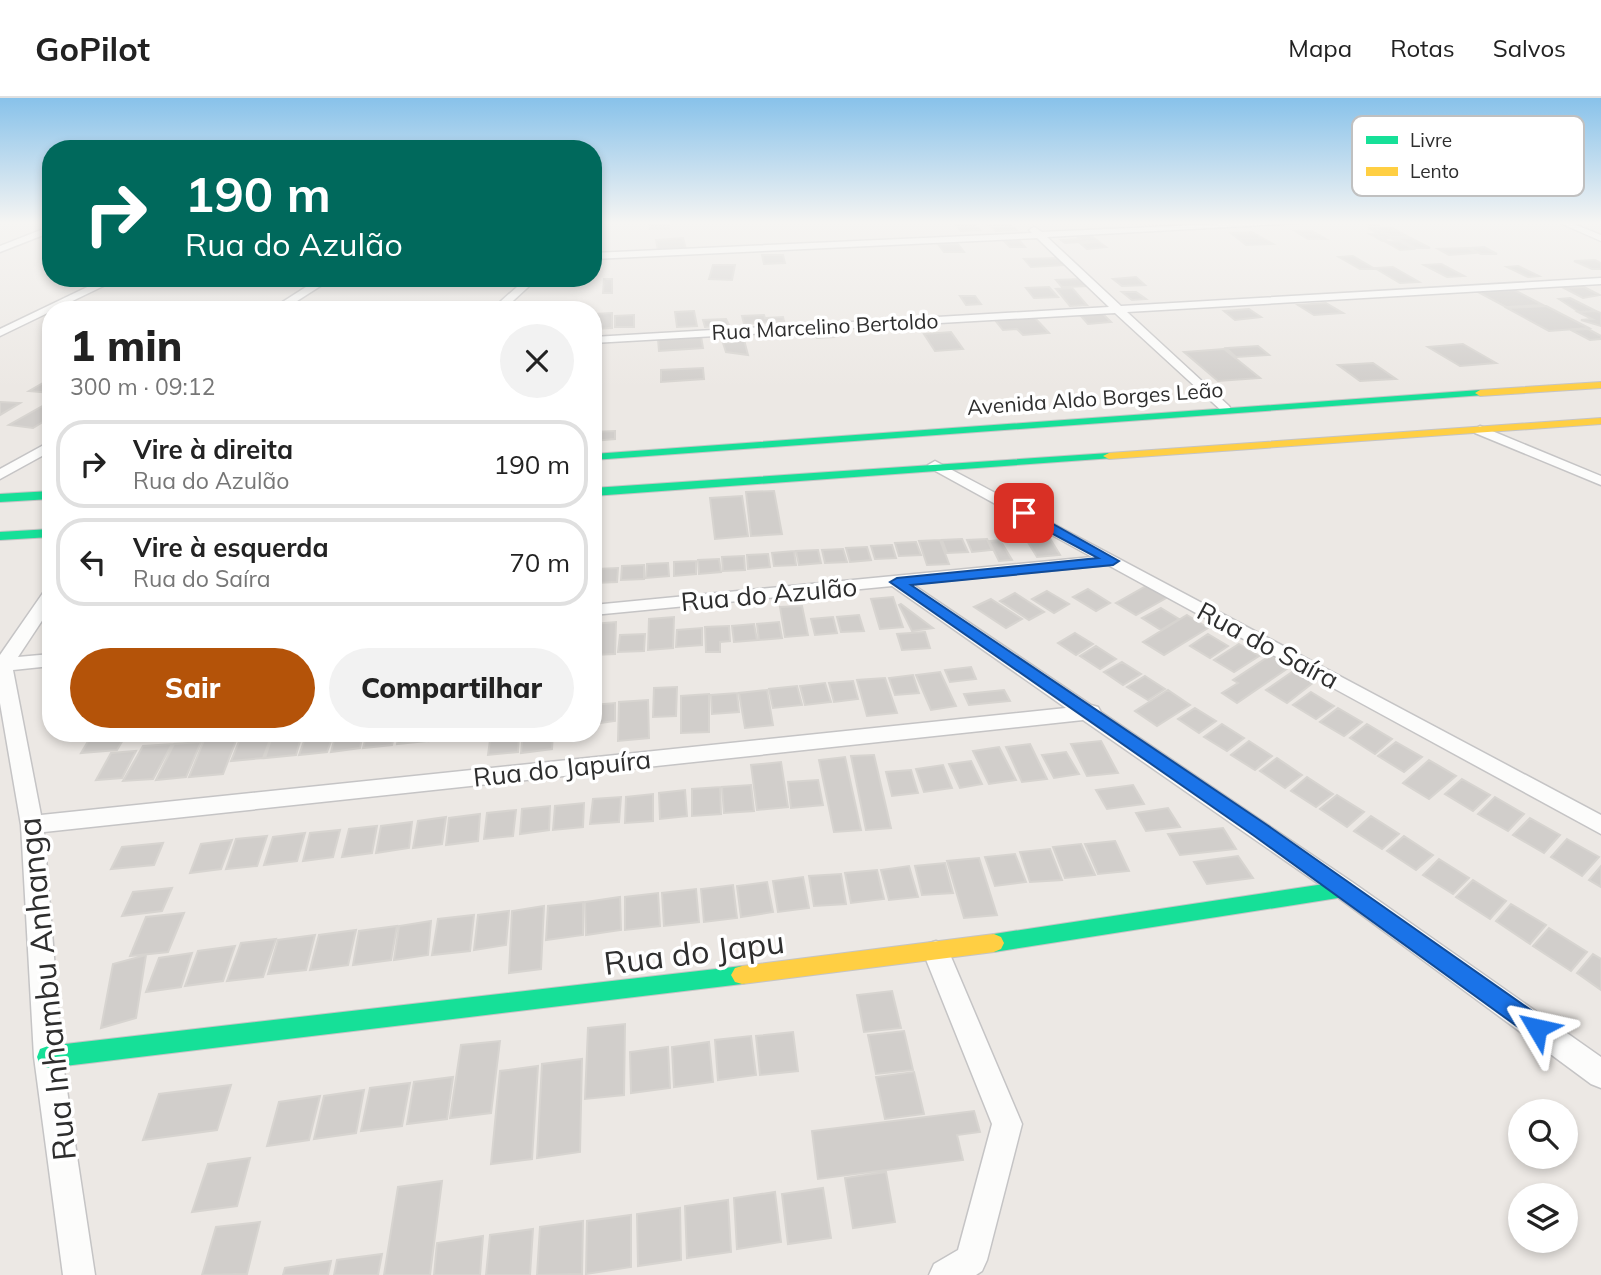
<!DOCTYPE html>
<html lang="pt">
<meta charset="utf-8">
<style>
:root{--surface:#fff;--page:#f2f2f2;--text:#222;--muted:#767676;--line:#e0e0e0;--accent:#b45309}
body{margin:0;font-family:Mulish,sans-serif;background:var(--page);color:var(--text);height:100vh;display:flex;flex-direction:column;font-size:26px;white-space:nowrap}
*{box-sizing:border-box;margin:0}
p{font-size:23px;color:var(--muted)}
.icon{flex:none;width:38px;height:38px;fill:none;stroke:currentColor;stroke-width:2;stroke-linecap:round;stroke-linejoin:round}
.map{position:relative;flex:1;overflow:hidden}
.drawer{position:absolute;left:42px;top:203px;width:560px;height:441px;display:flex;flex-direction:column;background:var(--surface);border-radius:28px;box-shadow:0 4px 10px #0003}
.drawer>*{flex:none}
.guide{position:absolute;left:42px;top:42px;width:560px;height:147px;border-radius:28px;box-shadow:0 4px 10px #0003;background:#00695c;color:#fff;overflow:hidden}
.buttons{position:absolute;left:1508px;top:1001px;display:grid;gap:14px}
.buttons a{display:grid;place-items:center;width:70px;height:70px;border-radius:50%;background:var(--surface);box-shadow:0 4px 10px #0003;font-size:35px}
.pin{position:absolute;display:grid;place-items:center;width:60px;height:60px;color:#fff;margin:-30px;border-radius:14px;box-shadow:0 4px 10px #0006}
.me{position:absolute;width:77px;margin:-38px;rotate:306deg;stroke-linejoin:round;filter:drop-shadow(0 0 5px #0008)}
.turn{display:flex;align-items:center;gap:24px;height:147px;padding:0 28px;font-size:32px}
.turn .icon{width:91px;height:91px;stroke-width:2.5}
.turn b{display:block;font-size:49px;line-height:60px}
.round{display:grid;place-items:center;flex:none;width:74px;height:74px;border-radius:37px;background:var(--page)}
.head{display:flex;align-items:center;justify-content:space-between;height:119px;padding:0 28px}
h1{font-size:42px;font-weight:800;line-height:52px}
.button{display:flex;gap:14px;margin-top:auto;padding:14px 28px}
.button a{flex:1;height:80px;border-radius:42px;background:var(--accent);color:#fff;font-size:28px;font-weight:800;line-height:80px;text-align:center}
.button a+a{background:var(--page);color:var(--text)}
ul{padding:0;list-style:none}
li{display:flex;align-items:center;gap:21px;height:88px;margin:0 14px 10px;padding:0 14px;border:4px solid var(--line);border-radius:28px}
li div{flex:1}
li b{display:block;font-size:26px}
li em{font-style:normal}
header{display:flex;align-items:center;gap:42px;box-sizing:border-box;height:98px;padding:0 35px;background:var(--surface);border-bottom:2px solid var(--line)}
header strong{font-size:33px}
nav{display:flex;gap:38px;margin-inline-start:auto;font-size:24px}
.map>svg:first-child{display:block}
</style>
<header>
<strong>GoPilot</strong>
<nav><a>Mapa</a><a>Rotas</a><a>Salvos</a></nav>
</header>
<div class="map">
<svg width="1601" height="1177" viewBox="0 0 1601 1177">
<rect width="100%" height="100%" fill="#ece8e4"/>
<path fill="#d1cecb" stroke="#d7d4d0" stroke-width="2" d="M650 125H669V131H650Z
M974 125 980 132 961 133 955 126Z
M1368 126 1394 131 1407 138 1393 139Z
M1011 127 1016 132 996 133 990 128Z
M1368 130H1374L1397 142 1378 138 1386 142 1382 143 1370 136H1379Z
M1295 133H1312L1326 141H1308Z
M1252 134 1273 146 1246 147 1231 135Z
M1090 137 1098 143 1065 145 1061 142 1080 141 1076 138Z
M683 140 686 151 658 153 656 142Z
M1396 140H1411L1430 150H1415Z
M1018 141 1025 149H1010L1003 142Z
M1399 143 1413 151 1400 152 1386 144Z
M1099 144 1106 149 1087 151 1080 145Z
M938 146H958L964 154H944Z
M1484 149 1497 156H1481L1469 150Z
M1468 150 1475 155 1449 157 1438 151Z
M762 157H783L785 165 764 166Z
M1353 158 1375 171H1360L1339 159Z
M1059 160 1067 167 1031 169 1024 161Z
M1595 162 1601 165V171H1592L1574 163Z
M1441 166 1464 178 1447 179 1424 167Z
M713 167H735L732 182 709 181Z
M1518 168 1539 178 1528 179 1507 169Z
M1393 169 1419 184 1400 185 1375 170Z
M1136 179 1145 187 1122 188 1113 181Z
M604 181H612V195H603Z
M1082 181 1089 188 1062 189 1056 182Z
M1049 189 1058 199 1034 200 1026 190Z
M1584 189 1600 197 1583 200 1564 190Z
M1072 190 1087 207 1070 208 1056 191Z
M1514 192 1543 207 1506 209 1478 194Z
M1122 194H1136L1146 201 1132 202Z
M960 198H975L981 206 966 207Z
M1570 200 1596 213 1579 214 1559 201Z
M1326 205 1343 215 1314 217 1298 207Z
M1546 208 1589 230 1549 233 1507 210Z
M1249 211 1261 219 1235 222 1224 213Z
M694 213 697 228 677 229 675 214Z
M1596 213 1601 215V228L1581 222 1592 221 1578 214Z
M612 215V230L593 231V216Z
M1102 215 1111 224 1088 226 1079 216Z
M634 217V229H615V218Z
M764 217 765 220 783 219 784 223 744 226 742 218Z
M1034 219 1049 235 1023 237 1017 231 1003 232 995 222Z
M726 221 729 227 705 229 703 222Z
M830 230 834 239 817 240 813 231Z
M1588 231 1601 238V241L1590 242 1571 232Z
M951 234 963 251 935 253 924 236Z
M701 238 703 250 659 253 658 241Z
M743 238 748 257 726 254 723 245 734 244 733 239Z
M1463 246 1496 265 1460 268 1428 249Z
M1258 248 1269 257 1236 259 1226 250Z
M1224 251 1260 280 1218 283 1184 254Z
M1373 265 1396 281 1360 283 1338 267Z
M703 270 704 281 661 284V272Z
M43 285 51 286V295L29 293Z
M0 304 20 305 0 317Z
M46 306 51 307V319L33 330 9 327Z
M615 333V341L593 343V334Z
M774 393 782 436 751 438 746 394Z
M742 398 748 438 715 441 710 400Z
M1019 428 1026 439 1003 441 997 430Z
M1049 439 1060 457 1037 459 1026 441Z
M962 441 968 454 947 455 942 442Z
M987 441 992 452 972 454 967 442Z
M940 442 949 466 927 467 919 443Z
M1000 442 1012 462 999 463 989 443Z
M916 444 921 457 899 458 895 445Z
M892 447 896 460 875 461 871 448Z
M867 449 871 462 850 464 846 450Z
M843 451 847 464 825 465 822 452Z
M818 452 821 465 799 467 796 453Z
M794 453 796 467 774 468 772 455Z
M768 456 770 469 748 471 747 457Z
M744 458 745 472 723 473 722 459Z
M719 461 721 474 699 476 698 462Z
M696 463V476L674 478V464Z
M668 465 669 478 646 480 647 466Z
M644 467V481L621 482 622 468Z
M618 470 617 484 595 485 596 471Z
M1148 487 1168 499 1136 517 1116 505Z
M1088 491 1110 505 1096 513 1073 499Z
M1047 493 1069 506 1054 515 1032 501Z
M1015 495 1044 514 1029 522 1000 503Z
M893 499 903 529 880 531 871 501Z
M991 501 1022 521 1006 530 974 509Z
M901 506 933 530 912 533 899 507Z
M802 508 808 537 785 539 780 509Z
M1161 510 1179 521 1161 532 1142 520Z
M859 517 864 533 841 534 837 519Z
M1187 517 1208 530 1164 557 1143 544Z
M674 519 673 550 648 552 649 521Z
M833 519 837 535 815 537 811 521Z
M616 524 615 556 593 557V526Z
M779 524 782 540 759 542 757 526Z
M754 526 757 542 734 544 732 528Z
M729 528 730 543 720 544V554H706L705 529Z
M702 530V547L676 549 677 532Z
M925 534 930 550 902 552 897 536Z
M1075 535 1093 546 1076 557 1058 545Z
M645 536 644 553 618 554 620 537Z
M1208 536 1228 548 1210 560 1190 548Z
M1239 546 1259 558 1234 574 1214 562Z
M1096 548 1116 561 1100 571 1080 558Z
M1271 557 1291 568 1237 605 1222 595 1238 585 1233 582Z
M1122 564 1141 576 1123 587 1104 574Z
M971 569 976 581 950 584 945 572Z
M1298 570 1318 581 1287 605 1266 592Z
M940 574 956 608 931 612 916 577Z
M913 577 919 595 895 597 889 580Z
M1145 578 1165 591 1148 602 1127 589Z
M885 580 897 615 867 618 857 582Z
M853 583 858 601 834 604 829 585Z
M825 585 831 604 805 607 800 588Z
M797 588 802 607 773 610 769 591Z
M677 589 676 618 653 619 654 590Z
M767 592 773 627 745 630 739 595Z
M1004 592 1010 603 969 607 964 596Z
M1168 592 1190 607 1157 628 1135 613Z
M1311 594 1334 608 1316 621 1293 607Z
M737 595 739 614 712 616 711 597Z
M709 596V634L681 635V598Z
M648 602 649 640 618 643 619 604Z
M615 605V623L593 626V607Z
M1195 610 1216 623 1199 635 1178 621Z
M1338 610 1362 624 1344 638 1320 624Z
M1222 626 1244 640 1227 653 1204 639Z
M1367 626 1392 641 1375 656 1350 640Z
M93 635H127L117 652 81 655Z
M207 635H239L223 676 189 679Z
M307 635H334L327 654 299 657Z
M336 635H363L360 650 331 654Z
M367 635H395L392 647 363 650Z
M399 635H427L426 643 397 646Z
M431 635H457L456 640 429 643Z
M491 635H519L518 654 488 657Z
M523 635H553L552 651 521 655Z
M302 636 296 657 265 660 272 639Z
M271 639 263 660 231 663 240 641Z
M1101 643 1118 675 1087 678 1071 646Z
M1249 643 1272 658 1255 672 1231 657Z
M201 644 186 679 156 682 174 646Z
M1396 644 1422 659 1404 674 1378 658Z
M172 646 153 681 123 683 143 648Z
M1030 646 1047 681 1022 684 1006 649Z
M999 649 1016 682 989 686 973 653Z
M136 653 122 680 96 682 111 655Z
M1066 654 1079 676 1054 680 1042 657Z
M874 657 891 730 866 732 851 658Z
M845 659 861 732 834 734 819 662Z
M1277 660 1302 677 1285 690 1260 673Z
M1429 662 1456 678 1429 701 1403 685Z
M971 663 982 686 960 690 949 666Z
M781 664 788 709 757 712 751 667Z
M943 667 952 690 924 694 916 671Z
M911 672 918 695 892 698 886 674Z
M1307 679 1333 696 1316 709 1291 693Z
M1462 681 1490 697 1473 713 1445 696Z
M818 682 823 707 791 710 788 684Z
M751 687 754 713 724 715 722 689Z
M1133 687 1144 706 1107 711 1096 692Z
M720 689 721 716 692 718V691Z
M685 692 687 718 660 721 659 695Z
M653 696V723L625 725 626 699Z
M1337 697 1364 714 1347 729 1320 711Z
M621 699 619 724 590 726 593 701Z
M1495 699 1524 716 1508 733 1478 716Z
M584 705 583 729 553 732 555 708Z
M550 708 549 732 520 736 522 711Z
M1168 710 1180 729 1146 733 1136 715Z
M516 712 513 738 484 741 487 715Z
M480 716 478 743 446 747 449 720Z
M1371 718 1399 736 1382 751 1354 733Z
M446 719 442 746 413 750 418 723Z
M1530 720 1560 737 1544 755 1513 737Z
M412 724 409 750 376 755 381 728Z
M377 728 372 755 342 759 349 731Z
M1223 730 1236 751 1180 757 1168 736Z
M340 732 333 759 303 763 310 735Z
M305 735 297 763 264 767 273 739Z
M267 738 257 768 226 771 236 741Z
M1404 738 1433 757 1416 772 1387 753Z
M1567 741 1599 759 1582 778 1551 759Z
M232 742 221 771 190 775 201 746Z
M1115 743 1129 773 1098 776 1085 746Z
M163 745 154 767 111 771 122 749Z
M1081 746 1095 777 1065 780 1053 749Z
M1050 751 1062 782 1030 784 1020 754Z
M1015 756 1026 784 995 788 985 759Z
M1238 758 1253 780 1207 786 1194 764Z
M979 760 997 817 964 820 947 763Z
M1439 761 1469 780 1453 796 1423 777Z
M945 765 953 795 922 797 915 768Z
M909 768 918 799 889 802 881 772Z
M1601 768V789L1589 782Z
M877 772 884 801 851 805 845 775Z
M841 776 846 806 814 808 809 778Z
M803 779 809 810 778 814 773 783Z
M1473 782 1506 803 1490 821 1456 799Z
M767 784 773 814 741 819 737 788Z
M733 787 737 820 704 824 701 791Z
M172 790 162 813 122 818 133 794Z
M696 791 699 824 664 828 662 795Z
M658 795 660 828 625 832V799Z
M620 799 621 832 586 837 585 804Z
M583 804V837L546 842 548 808Z
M1511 806 1546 827 1530 846 1496 823Z
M544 808 541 871 509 875 512 813Z
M509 813 506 847 474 852 478 817Z
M184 815 168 854 130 858 146 819Z
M474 817 470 853 432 857 438 821Z
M431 823 428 857 394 862 399 828Z
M397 828 391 862 353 867 359 833Z
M1549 830 1587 854 1571 873 1533 848Z
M356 832 348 867 310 872 319 837Z
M315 837 306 872 268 876 278 842Z
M276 841 263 879 227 883 241 845Z
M235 848 223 883 185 888 198 853Z
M192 855 181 889 146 894 159 860Z
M1593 856 1601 861V892L1577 875Z
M146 857 136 920 101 930 113 866Z
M892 893 901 930 864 934 857 897Z
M625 926 624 997 585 1001 588 930Z
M904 933 913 972 876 976 868 937Z
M793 934 798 973 760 977 756 938Z
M751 938 756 977 718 982 715 942Z
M500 943 491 1015 450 1020 461 947Z
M709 944 713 984 674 989 672 949Z
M668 949 670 990 631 995 630 954Z
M582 961 580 1054 537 1060 542 966Z
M538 968 532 1061 491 1066 500 973Z
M914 974 924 1016 885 1021 876 979Z
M453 979 447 1021 407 1026 414 984Z
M410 985 402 1028 361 1033 370 990Z
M231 987 217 1032 143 1042 159 996Z
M364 992 356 1035 314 1041 324 998Z
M320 998 309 1042 267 1048 279 1004Z
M974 1013 980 1034 957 1037 963 1062 818 1081 812 1033Z
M250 1060 237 1108 192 1114 208 1066Z
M886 1074 895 1124 853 1130 845 1080Z
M442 1083 430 1177H384L398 1089Z
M823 1090 831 1140 788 1146 782 1096Z
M775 1094 781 1144 737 1151 734 1100Z
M728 1102 731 1154 687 1160 685 1108Z
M680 1110 681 1162 638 1168 637 1116Z
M631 1117V1169L586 1176 587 1123Z
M583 1123 582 1176 537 1177 540 1129Z
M260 1124 247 1176 202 1177 216 1129Z
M533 1131 530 1177H486L490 1137Z
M483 1138 480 1177H434L437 1145Z
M382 1156 378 1177H334L337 1162Z
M331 1163 328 1177H283L285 1170Z"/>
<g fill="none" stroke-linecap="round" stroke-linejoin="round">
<g stroke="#c5c4c5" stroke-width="3">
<path id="street" d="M593 125H601L593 131Z
M1242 125H1298L1047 139 1121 208 1601 180V186L1127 214 1229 308 1231 311 1224 315 1115 215 593 245V239L1109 209 1037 140 593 161V155L1032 135 1029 132 1034 129 1042 134Z
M1560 125H1571L1601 137V143Z
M51 128V134L0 154V148Z
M106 180H120L0 238V231Z
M320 180H333L283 212H270Z
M527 180H538L503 212H491Z
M1480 328 1601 378V387L1475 335 1473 332Z
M51 343V353L0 381V371Z
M935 363 1601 717V736L1108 467 912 486 1091 607 1098 609 1101 614 1352 784 1601 959V990L1591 986 1336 798 1083 622 44 734 62 959 95 1177H63L34 959 21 727 0 605V557L45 492 51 491V509L18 559 51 556V568L13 572 41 717 1066 610 892 488 593 517V507L1092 459 930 370 928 367Z
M936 843 945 846 949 854 1022 1026 987 1162 982 1173 976 1177H929L934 1166 958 1152 992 1026 923 854 927 846Z"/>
</g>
<g stroke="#c5c4c5" stroke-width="2">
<path id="fast" d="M1480 292 1484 293V297L593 362V356Z
M1109 355 1115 358 1113 360 593 398V390Z
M51 393V401L0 404V396Z
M51 431V439L0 442V434Z
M1344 783 1351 785 1354 791 1351 797 1344 799 994 854 987 851 984 845 987 839 994 836Z
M742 868 749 870 753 877 749 884 742 886 48 970 40 967 37 959 40 951 48 948Z"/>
</g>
<g stroke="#c5c4c5" stroke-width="2">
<path id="slow" d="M1601 284V290L1480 298 1475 295 1480 292Z
M1601 320V326L1109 361 1103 358 1109 355Z
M994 836 1001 839 1004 845 1001 851 994 854 742 886 735 884 731 877 735 870 742 868Z"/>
</g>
<use href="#street" fill="#fcfcfb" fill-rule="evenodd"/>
<use href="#fast" fill="#16e098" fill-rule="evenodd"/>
<use href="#slow" fill="#ffcf43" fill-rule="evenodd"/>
</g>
<linearGradient id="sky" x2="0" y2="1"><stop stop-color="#88c2ea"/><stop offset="0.43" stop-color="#f6f5f3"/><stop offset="1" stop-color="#f6f5f3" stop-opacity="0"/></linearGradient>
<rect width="1601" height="290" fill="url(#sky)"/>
<path fill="#1a73e8" stroke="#114b97" stroke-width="2" d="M1019 412H1028L1119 463 1113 467 911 487 1267 727 1545 922 1548 930 1545 937 1537 940 1529 937 1253 737 890 484 897 480 1098 460 1019 418Z"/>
<g text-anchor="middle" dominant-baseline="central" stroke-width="7" stroke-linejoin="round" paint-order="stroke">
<g font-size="21" fill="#2e2e2e" stroke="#fff">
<text transform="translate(825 228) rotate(-3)">Rua Marcelino Bertoldo</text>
<text transform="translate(1095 300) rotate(-4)">Avenida Aldo Borges Leão</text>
</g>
<g font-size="26" fill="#2e2e2e" stroke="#fff">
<text transform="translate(769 496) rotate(-5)">Rua do Azulão</text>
<text transform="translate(1268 547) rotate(28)">Rua do Saíra</text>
<text transform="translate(562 670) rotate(-6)">Rua do Japuíra</text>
</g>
<g font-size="32" fill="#2e2e2e" stroke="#fff">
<text transform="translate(694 854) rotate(-7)">Rua do Japu</text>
<text transform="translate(46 891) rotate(-96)">Rua Inhambu Anhanga</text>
</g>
</g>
<rect x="1352" y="18" width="232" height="80" rx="10" fill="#fff" stroke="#c0c0c0" stroke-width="2"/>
<rect x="1366" y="38" width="32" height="8" fill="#16e098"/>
<rect x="1366" y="69" width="32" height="9" fill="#ffcf43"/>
<g font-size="19" fill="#2e2e2e">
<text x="1410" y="49">Livre</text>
<text x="1410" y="80">Lento</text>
</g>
</svg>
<div class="buttons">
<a><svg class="icon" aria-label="search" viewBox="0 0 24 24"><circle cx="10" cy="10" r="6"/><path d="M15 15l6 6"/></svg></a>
<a><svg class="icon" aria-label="layers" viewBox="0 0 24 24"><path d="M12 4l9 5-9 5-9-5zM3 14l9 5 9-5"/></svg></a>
</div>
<div class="pin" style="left:1024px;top:415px;background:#d93025"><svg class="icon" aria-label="arrive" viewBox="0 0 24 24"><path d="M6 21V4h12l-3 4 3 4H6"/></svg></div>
<svg class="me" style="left:1537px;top:930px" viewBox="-20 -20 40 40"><path d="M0-17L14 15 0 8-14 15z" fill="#1a73e8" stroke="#fff" stroke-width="4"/></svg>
<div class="guide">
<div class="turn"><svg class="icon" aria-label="right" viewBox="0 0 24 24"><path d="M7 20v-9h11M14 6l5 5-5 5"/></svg><div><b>190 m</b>Rua do Azulão</div></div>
</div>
<section class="drawer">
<div class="head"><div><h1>1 min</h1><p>300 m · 09:12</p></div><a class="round"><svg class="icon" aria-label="close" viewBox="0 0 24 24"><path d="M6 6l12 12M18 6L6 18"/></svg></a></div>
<ul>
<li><svg class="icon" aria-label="right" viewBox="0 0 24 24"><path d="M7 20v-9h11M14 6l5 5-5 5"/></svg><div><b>Vire à direita</b><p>Rua do Azulão</p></div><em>190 m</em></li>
<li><svg class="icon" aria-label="left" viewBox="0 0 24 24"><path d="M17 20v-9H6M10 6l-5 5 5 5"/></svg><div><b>Vire à esquerda</b><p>Rua do Saíra</p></div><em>70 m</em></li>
</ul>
<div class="button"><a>Sair</a><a>Compartilhar</a></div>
</section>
</div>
